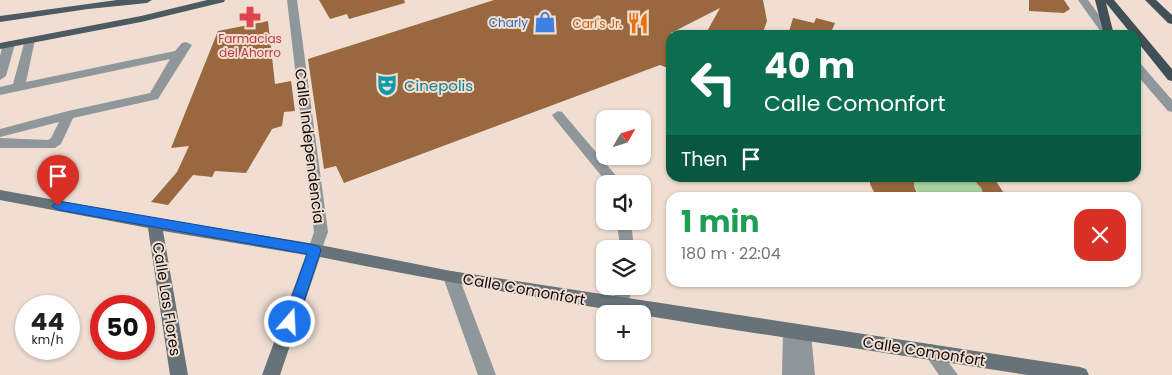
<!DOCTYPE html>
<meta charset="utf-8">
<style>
:root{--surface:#fff;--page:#f6f6f6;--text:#202124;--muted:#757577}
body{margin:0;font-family:Poppins,sans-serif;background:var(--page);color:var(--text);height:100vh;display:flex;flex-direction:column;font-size:19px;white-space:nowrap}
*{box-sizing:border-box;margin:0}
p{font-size:16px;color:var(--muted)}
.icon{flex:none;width:28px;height:28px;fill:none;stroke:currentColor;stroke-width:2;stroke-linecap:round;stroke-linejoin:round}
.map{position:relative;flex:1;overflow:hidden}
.details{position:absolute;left:666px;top:192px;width:475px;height:95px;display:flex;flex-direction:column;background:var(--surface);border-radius:15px;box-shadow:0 1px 4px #0004}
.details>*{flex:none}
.top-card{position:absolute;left:666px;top:30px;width:475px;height:152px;border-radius:15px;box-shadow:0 1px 4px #0004;background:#0b6e4f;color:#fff;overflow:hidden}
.needle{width:32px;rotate:51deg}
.fabs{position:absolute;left:596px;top:110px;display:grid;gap:10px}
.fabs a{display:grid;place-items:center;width:55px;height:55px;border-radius:10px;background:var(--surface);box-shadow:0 1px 4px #0004;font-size:25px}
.speed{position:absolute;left:15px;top:295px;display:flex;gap:10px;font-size:25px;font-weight:700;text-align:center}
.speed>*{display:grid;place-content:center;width:65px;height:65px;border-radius:50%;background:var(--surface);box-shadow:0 1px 4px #0004;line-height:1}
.speed small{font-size:12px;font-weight:400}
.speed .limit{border:8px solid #d22;background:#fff;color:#111}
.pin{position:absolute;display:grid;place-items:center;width:42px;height:42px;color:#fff;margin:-51px -21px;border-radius:50% 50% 50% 0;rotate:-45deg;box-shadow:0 0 5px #0007}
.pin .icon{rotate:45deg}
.me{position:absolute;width:55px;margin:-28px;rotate:19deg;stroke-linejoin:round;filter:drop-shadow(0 0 4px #0008)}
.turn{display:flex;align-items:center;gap:18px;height:105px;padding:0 15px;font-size:22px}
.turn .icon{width:65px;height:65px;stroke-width:2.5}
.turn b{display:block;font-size:35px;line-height:42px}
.then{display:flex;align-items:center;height:48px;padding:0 15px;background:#0003;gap:10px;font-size:19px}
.round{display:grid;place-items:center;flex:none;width:52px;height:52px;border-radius:15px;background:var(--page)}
.head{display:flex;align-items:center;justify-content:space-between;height:85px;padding:0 15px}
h1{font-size:30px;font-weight:700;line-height:38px;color:#1e9e55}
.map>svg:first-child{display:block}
</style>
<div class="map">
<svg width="1172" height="375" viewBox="0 0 1172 375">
<rect width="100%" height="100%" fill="#f0ded3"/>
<path fill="#aad3a0" d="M914 178H971L981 188 985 197H921L914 186Z"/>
<path fill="#99683e" d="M319 0H404L405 3 349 19 347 14 330 19Z
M494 0H763L767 21 762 35H705L720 8 671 33V69L660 65 344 183 336 166 324 169 308 59Z
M1029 0H1064L1070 9 1064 13 1029 11Z
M793 18 814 23 816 18 835 23 830 35H788Z
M268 21 275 84 291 81 295 111 284 112 282 126 272 129 246 173 215 171 212 177 193 175 168 205 151 202 177 172 189 146 171 148 218 31Z
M870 178H914V186L919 198H877L870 184Z
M972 178H994L1007 198H985L981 188Z"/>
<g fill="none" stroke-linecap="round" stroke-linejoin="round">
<path fill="#8f979b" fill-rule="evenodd" d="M30 37 35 40 26 82 175 51 182 43 186 42 192 45 158 99 73 118 61 144 55 148H0V138L48 140 51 138 59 122 0 137V129L68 111 150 93 170 59 0 95V87L13 84 25 40Z
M9 41 15 44 6 76 0 80V56L3 44Z
M558 111 562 112 623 184H608L554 118 552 115Z
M617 221H631L634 249H620Z
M451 271 456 272 459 277 496 375H478L443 277 446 272Z
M616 286H632L627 310 621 312 615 310 613 305Z
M791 324 798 328 803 326 809 328 811 333 815 375H782L783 331 785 326Z
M931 344 937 347 958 375H939L923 352 925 347Z"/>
<path fill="#8f979b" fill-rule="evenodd" d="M287 0H297L328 232 320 254 315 256 310 254 308 250 314 232Z
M1078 0H1088L1114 35H1103Z
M1136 63H1140L1172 100V112L1168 111 1136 74Z"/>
<path fill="#677379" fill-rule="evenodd" d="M0 190 155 218 315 244 451 271 1080 367 1086 369 1089 375H1028C790 338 556 305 320 257L280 375H262L306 255 163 231 188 375H170L148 228 0 200Z"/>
<path fill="#4c5a61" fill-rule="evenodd" d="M117 0H152L147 3 88 9 0 22V16Z
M207 0H225L224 2 141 22 0 49V43L141 16Z"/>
<path fill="#405056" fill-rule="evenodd" d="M1095 0H1114L1172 69V81L1168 80 1136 40V35H1132L1106 3 1114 35H1104Z
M1145 0H1156L1172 15V24L1168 23Z"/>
</g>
<path fill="#1a73e8" stroke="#114b97" d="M58 201 315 245 319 247 321 250 297 322 295 326 290 327 285 326 283 322 307 254 58 210 52 206Z"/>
<defs>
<g id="pharmacy-bare" transform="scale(1.725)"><path d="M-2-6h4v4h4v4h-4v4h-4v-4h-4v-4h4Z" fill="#e0444e" stroke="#f0ded3" stroke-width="2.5" paint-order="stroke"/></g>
<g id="shop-bare" transform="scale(1.725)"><path d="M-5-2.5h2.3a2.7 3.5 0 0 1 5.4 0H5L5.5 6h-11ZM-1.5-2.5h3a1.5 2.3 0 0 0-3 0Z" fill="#3f7fe0" stroke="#f0ded3" stroke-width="2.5" paint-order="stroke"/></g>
<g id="restaurant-bare" transform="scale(1.725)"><path d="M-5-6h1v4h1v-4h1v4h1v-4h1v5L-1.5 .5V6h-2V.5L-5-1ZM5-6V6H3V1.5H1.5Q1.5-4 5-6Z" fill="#e8710a" stroke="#f0ded3" stroke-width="2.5" paint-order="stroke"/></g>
<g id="theatre-bare" transform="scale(1.725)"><path d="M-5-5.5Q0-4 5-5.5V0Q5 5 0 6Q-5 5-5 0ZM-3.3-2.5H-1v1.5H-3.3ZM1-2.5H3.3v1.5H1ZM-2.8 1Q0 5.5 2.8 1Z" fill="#0f9aa8" stroke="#f0ded3" stroke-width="2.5" paint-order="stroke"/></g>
</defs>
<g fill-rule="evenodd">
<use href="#pharmacy-bare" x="250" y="17"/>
<use href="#shop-bare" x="545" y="22"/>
<use href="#restaurant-bare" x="638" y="23"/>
<use href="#theatre-bare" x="387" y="85"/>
</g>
<g text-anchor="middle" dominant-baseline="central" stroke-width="4" stroke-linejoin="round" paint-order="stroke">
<g font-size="12" fill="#366cbe" stroke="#f0ded3" text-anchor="end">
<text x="528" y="22">Charly</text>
</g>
<g font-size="12" fill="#c56008" stroke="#f0ded3" text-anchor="end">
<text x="622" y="23">Carl's Jr.</text>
</g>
<g font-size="12" fill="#be3a42" stroke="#f0ded3">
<text x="250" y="38">Farmacias<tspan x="250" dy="14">del Ahorro</tspan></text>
</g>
<g font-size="15" fill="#0d838f" stroke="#f0ded3" text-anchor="start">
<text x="404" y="85">Cinepolis</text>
</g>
<g font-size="15" fill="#100a07" stroke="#f0ded3">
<text transform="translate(310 146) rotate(83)">Calle Independencia</text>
<text transform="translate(524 289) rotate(10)">Calle Comonfort</text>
<text transform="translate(167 299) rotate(81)">Calle Las Flores</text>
<text transform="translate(924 351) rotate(9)">Calle Comonfort</text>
</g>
</g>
</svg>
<div class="fabs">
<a><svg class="needle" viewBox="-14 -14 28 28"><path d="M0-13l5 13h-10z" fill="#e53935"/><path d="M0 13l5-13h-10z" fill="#757577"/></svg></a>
<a><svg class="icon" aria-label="sound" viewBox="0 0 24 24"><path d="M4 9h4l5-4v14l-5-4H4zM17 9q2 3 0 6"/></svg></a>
<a><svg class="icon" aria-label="layers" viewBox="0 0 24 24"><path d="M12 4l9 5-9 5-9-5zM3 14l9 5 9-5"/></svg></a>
<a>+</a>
</div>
<div class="speed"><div>44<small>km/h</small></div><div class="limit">50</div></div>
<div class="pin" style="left:58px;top:206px;background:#d93025"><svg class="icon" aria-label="arrive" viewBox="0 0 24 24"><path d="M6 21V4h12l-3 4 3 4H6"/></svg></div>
<svg class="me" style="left:290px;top:322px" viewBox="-20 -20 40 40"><circle r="17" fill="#1a73e8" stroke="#fff" stroke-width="3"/><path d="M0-11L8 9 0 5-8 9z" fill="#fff"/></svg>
<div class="top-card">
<div class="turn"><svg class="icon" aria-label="left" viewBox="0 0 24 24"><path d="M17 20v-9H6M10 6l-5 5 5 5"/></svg><div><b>40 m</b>Calle Comonfort</div></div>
<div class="then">Then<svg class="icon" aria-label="arrive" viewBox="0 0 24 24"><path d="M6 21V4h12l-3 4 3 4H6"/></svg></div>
</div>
<section class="details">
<div class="head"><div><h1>1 min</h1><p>180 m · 22:04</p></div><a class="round" style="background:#d93025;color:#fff"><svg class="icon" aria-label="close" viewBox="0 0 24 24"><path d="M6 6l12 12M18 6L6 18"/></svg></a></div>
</section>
</div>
